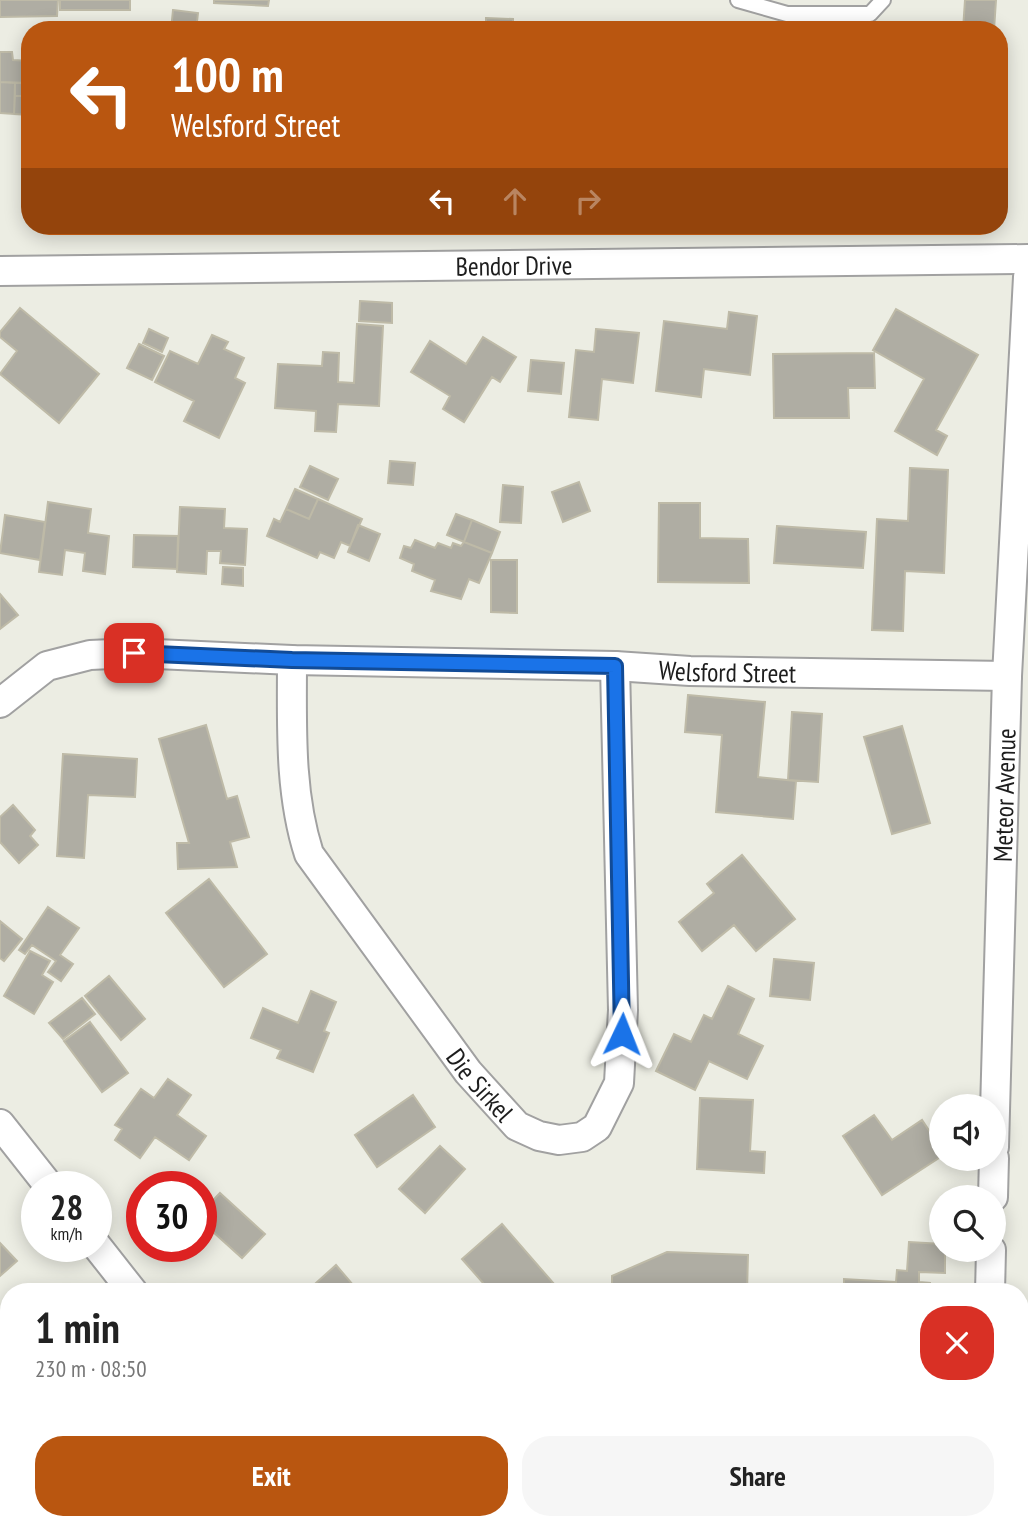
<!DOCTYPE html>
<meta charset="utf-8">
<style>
:root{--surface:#fff;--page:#f6f6f6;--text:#222;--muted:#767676;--accent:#b95610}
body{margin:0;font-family:"PT Sans Narrow",sans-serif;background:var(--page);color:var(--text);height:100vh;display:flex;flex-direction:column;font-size:26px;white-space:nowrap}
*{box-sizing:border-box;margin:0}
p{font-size:23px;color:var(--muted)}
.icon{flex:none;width:38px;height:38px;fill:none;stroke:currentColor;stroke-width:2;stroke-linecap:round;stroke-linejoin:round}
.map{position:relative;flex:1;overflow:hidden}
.details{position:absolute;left:0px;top:1283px;width:1029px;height:247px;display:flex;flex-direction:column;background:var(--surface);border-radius:28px 28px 0 0;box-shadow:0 4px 18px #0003}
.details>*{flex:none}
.guide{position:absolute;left:21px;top:21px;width:987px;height:214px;border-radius:28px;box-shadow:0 4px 18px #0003;background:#b95610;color:#fff;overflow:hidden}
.fabs{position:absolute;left:929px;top:1094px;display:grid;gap:14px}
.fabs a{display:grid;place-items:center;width:77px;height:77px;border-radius:50%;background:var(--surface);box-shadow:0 4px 18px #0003;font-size:35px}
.speed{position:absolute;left:21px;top:1171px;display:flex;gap:14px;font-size:35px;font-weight:700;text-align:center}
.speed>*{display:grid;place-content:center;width:91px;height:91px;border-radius:50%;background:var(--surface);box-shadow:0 4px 18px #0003;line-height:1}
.speed small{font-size:18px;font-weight:400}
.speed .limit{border:10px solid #d22;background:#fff;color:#111}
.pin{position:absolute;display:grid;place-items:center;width:60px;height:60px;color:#fff;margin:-30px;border-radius:14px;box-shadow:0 4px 10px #0006}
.me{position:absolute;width:77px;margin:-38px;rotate:2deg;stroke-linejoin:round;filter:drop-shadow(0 0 5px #0008)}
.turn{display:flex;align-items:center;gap:24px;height:147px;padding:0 35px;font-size:32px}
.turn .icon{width:91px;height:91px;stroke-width:2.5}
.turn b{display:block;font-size:49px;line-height:60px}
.lanes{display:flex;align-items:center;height:66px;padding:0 35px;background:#0003;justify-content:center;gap:35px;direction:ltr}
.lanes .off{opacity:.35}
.round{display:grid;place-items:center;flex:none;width:74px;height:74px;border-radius:28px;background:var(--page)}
.overview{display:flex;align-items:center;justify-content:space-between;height:119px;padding:0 35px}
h1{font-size:42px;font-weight:700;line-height:52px}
.button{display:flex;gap:14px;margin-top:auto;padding:14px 35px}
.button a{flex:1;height:80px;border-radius:28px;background:var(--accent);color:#fff;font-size:28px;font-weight:700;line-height:80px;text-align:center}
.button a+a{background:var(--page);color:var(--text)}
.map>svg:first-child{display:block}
</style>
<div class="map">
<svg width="1028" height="1528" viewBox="0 0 1028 1528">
<rect width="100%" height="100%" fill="#ecede3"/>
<path fill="#afada3" stroke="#bebaa7" stroke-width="2" d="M0 0H58L57 16 0 17Z
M60 0H130V10H60Z
M214 0H269L268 6 214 3Z
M965 0H996L994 30H963Z
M173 10 198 13 196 30H171Z
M486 18 513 19V30H446V27L486 28Z
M334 22V30H292V23Z
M0 52H12L13 60 30 61V83L0 82Z
M0 82 15 83 14 114 0 113Z
M15 83H30V96H15Z
M15 96H30V115L14 114Z
M360 301 392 303V323L359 321Z
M20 308 99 374 59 423 0 374 17 351 0 337V332Z
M896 309 978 355 936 430 947 436 937 455 895 431 924 379 873 350Z
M729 312 757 316 750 375 704 369 701 397 656 391 664 321 727 329Z
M357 324 383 326 379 406 338 404 336 432 315 431 316 411 275 408 278 364 322 366 323 352 339 353 338 382 354 383Z
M149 329 168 338 162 352 143 343Z
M596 329 639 333 633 383 602 379 598 420 569 417 576 350 594 352Z
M212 335 228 342 224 349 244 358 235 378 245 383 219 438 184 421 194 401 155 382 170 351 198 364Z
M483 337 516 357 500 382 492 377 464 422 443 409 450 396 411 372 430 341 466 364Z
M139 344 164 356 152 380 127 368Z
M874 353 875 388H848L849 418H774L773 354Z
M531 360 564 363 561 394 528 391Z
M390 461 415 463 413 485 388 483Z
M310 466 338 479 328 500 300 487Z
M910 468 948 470 944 573 905 571 903 631 872 630 877 519 908 521Z
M579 482 590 511 563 522 552 492Z
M503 485 523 487 521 523 500 522Z
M295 489 318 499 309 519 286 509Z
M318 499 362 519 350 546 341 542 334 558 320 552 317 558 267 536 274 519 280 522 286 509 309 519Z
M48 502 91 509 88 533 109 536 105 574 83 571 85 553 65 550 62 575 39 572Z
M659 503H700V538L748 539 749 583 658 582Z
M180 507 225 509 224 528 247 529 245 565 220 563 221 551H207L206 574 177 572Z
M456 514 472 520 464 542 447 535Z
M5 515 45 522 40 560 0 553Z
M472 520 500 532 492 553 464 542Z
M358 525 380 534 369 561 348 552Z
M777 526 866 532 863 568 774 563Z
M134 535 178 536 177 569 133 567Z
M415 540 435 548 438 543 451 548 453 543 461 546 464 542 492 553 479 583 469 579 461 599 431 591 435 580 412 571 414 564 400 558 404 546 411 548Z
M491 560H517V613L491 612Z
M223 567 243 568V586L222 584Z
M0 594 18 615 0 629Z
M688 695 765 702 758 777 796 781 793 819 716 812 722 735 685 732Z
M792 712 822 714 818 782 788 780Z
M206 725 227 799 237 796 249 837 230 842 237 867 178 869 177 843H189L159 739Z
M902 726 930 823 892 834 864 737Z
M63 754 137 759 135 797 88 795 84 858 57 856Z
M13 805 35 830 30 836 38 845 19 863 0 842V817Z
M742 855 795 919 756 951 734 925 702 951 679 922 714 893 707 884Z
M209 879 267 954 224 987 166 913Z
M48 907 79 928 60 955 73 964 61 981 48 972 56 961 32 945 25 954 19 950Z
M0 921 22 939 4 961 0 958Z
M30 951 50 961 42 975 53 982 34 1014 4 996Z
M774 959 814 963 810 1000 770 996Z
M109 976 145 1019 121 1040 85 996Z
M728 986 754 999 738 1034 763 1046 747 1079 709 1061 695 1090 656 1071 674 1034 691 1042 704 1015 712 1019Z
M311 991 336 1002 324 1031 329 1033 313 1072 277 1058 281 1050 251 1038 263 1008 298 1023Z
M82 998 95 1014 63 1039 49 1023Z
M90 1022 128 1073 102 1092 64 1041Z
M168 1079 191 1095 177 1115 206 1136 189 1160 155 1137 140 1158 115 1140 122 1129 115 1125 141 1089 154 1098Z
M413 1095 435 1127 377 1167 355 1135Z
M700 1098 753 1100 750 1151 765 1152 764 1173 697 1169Z
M874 1115 892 1140 922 1120 942 1150V1156L882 1195 843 1136Z
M440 1146 465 1169 425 1213 399 1189Z
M220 1193 265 1234 242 1258 201 1221V1213Z
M502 1224 561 1292H491L462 1259Z
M909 1242 942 1244V1250H945V1273L919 1272V1282L930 1283V1292H844V1279L896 1282 897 1270 907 1271Z
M0 1243 17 1261 0 1276Z
M667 1252 748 1255 747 1292H612V1276Z
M336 1265 359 1292H306Z
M0 1327 9 1334V1354L0 1364Z
M214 1521H247L252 1528H219Z
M430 1521H456L462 1528H422Z
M558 1521H577L583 1528H549Z"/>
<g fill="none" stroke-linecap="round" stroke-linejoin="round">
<g stroke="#a1a1a1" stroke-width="18">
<path id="lane" d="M738 0 787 14H870L883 0"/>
</g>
<g stroke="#a1a1a1" stroke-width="32">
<g id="street">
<path id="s1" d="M0 271 1028 259"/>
<path id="s2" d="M292 660C292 725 289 792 309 854L468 1072 517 1126 539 1136 559 1140 582 1137 597 1127 619 1083 623 1010 615 666"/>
<path id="s3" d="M0 703 47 666 90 655 134 653 292 660 615 666 690 671 1007 676"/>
<path d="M0 1124 49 1186"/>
<path id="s4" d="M994 1147 1007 676 1028 277"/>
<path d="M993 1197 994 1158"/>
<path d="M96 1245 133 1292"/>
<path d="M990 1292 991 1250"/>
<path d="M317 1521 322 1528"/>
<path d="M159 1528 168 1521"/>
<path d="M983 1528V1521"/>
</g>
</g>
<use href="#lane" stroke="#fff" stroke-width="14"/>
<use href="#street" stroke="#fff" stroke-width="28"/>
</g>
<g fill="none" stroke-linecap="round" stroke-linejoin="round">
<g stroke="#114b97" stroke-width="18">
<path id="route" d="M134 653 292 660 615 666 622 1034"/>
</g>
<use href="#route" stroke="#1a73e8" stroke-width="12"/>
</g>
<g text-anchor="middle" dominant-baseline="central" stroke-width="5" stroke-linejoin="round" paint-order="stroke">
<g font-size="26" fill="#1d1d1d" stroke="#fff">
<text stroke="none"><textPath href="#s1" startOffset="514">Bendor Drive</textPath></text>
<text stroke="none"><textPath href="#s3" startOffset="742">Welsford Street</textPath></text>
<text stroke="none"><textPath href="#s4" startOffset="352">Meteor Avenue</textPath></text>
<text stroke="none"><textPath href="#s2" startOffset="483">Die Sirkel</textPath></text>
</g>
</g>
</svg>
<div class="fabs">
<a><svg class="icon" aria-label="sound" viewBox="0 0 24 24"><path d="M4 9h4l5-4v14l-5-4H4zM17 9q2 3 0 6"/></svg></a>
<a><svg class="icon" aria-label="search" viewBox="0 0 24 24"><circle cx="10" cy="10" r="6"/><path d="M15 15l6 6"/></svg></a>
</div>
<div class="speed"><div>28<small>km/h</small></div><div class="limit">30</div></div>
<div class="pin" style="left:134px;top:653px;background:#d93025"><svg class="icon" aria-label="arrive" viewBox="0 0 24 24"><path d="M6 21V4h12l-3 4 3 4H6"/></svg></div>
<svg class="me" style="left:622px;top:1034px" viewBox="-20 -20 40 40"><path d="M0-17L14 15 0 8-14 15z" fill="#1a73e8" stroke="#fff" stroke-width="4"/></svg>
<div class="guide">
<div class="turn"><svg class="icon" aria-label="left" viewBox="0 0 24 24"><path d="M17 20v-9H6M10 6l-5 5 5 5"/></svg><div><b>100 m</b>Welsford Street</div></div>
<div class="lanes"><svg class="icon" aria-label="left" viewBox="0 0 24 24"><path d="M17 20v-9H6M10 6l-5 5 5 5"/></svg><svg class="icon off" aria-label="ahead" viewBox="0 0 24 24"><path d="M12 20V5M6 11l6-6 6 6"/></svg><svg class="icon off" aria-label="right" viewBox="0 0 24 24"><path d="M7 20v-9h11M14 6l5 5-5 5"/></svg></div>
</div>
<section class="details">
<div class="overview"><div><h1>1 min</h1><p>230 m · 08:50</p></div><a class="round" style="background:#d93025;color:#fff"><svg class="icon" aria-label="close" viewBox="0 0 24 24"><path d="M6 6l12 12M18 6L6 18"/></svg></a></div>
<div class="button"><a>Exit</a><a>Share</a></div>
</section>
</div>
